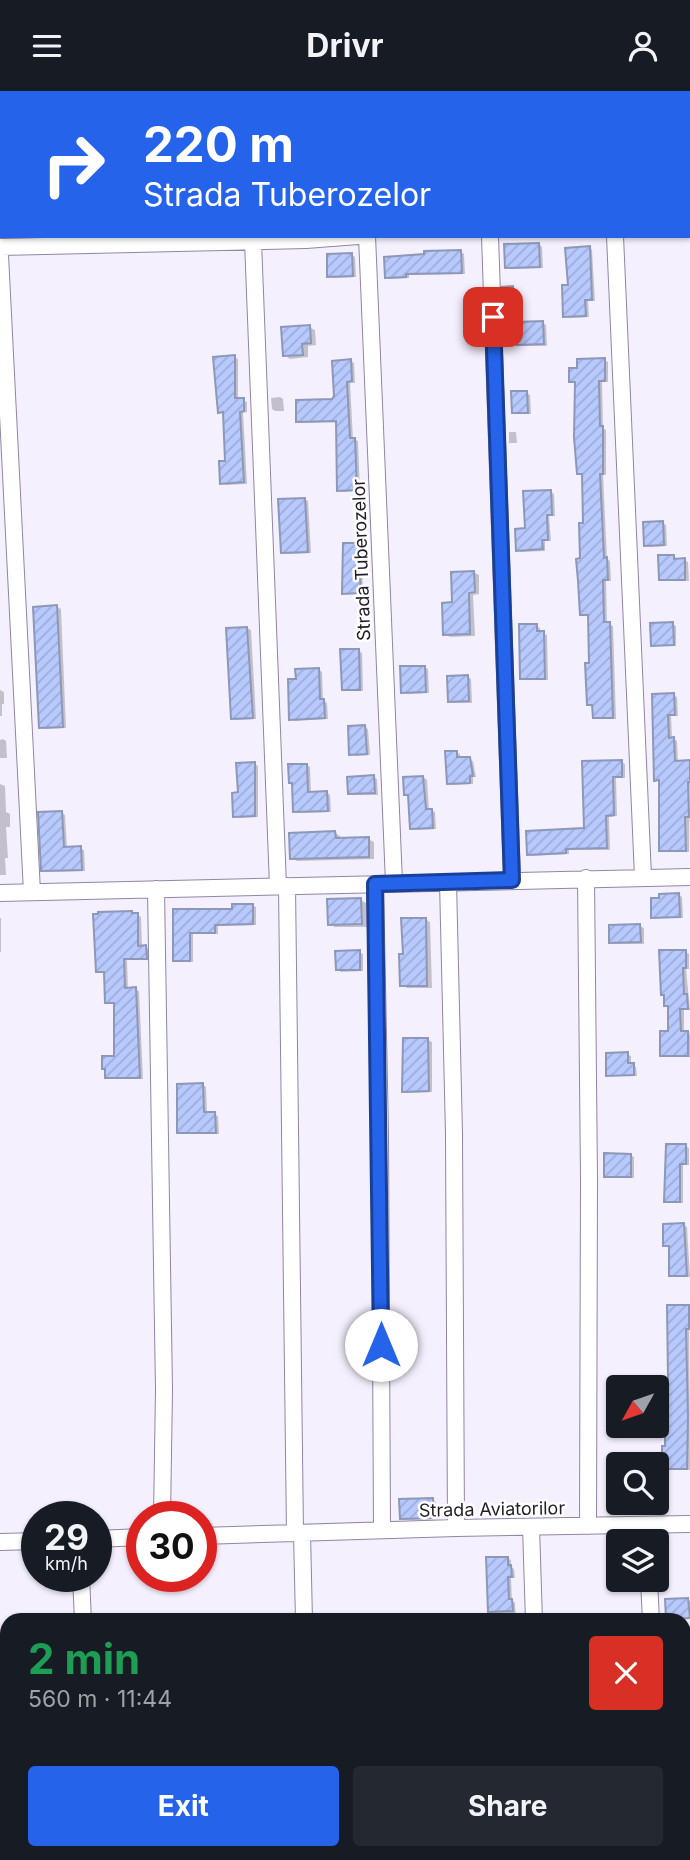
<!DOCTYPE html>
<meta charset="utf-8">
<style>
:root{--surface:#171b24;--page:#242831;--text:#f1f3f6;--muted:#9ea1a6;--accent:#2563eb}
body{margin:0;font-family:Inter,sans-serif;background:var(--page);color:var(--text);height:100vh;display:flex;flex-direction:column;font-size:26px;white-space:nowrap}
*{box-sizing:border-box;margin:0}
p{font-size:23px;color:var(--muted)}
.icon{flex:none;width:38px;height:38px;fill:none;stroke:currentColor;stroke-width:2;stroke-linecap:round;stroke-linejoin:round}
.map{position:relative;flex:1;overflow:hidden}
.panel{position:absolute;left:0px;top:1522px;width:691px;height:247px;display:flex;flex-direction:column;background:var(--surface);border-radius:21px 21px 0 0;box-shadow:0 2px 5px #0004}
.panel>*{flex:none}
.top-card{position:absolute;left:0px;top:0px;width:691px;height:147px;box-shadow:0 2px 5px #0004;background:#2563eb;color:#fff;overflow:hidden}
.needle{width:46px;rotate:230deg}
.fabs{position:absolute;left:606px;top:1284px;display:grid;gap:14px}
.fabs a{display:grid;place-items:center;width:63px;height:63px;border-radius:7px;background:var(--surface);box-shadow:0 2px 5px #0004;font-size:35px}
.speed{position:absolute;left:21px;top:1410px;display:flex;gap:14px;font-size:35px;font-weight:700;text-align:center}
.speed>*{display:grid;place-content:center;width:91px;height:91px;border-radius:50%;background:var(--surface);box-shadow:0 2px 5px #0004;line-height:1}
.speed small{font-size:18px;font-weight:400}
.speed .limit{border:10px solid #d22;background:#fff;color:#111}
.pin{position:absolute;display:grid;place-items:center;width:60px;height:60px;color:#fff;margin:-30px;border-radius:14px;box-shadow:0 4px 10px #0006}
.me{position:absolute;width:77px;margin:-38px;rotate:0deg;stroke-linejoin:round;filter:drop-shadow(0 0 5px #0008)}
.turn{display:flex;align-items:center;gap:24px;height:147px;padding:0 28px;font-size:32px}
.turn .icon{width:91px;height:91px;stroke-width:2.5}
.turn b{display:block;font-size:49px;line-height:60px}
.round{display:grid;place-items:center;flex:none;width:74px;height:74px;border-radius:7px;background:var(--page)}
.head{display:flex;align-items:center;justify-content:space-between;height:119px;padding:0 28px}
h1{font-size:42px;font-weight:700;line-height:52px;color:#1e9e55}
.cta{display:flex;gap:14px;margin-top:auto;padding:14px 28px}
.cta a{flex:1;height:80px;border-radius:7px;background:var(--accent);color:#fff;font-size:28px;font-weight:700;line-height:80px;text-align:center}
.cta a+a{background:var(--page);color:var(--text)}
header{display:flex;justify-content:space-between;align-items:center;height:91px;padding:0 28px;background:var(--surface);font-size:32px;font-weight:700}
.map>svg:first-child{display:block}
</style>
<header><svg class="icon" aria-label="menu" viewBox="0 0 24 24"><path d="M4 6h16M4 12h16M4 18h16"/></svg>Drivr<svg class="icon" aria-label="person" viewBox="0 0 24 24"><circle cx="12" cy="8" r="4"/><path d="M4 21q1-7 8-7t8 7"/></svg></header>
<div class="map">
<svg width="690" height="1769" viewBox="0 0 690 1769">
<defs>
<pattern id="building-hatch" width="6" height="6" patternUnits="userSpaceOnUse" patternTransform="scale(1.75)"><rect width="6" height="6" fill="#b7c9fd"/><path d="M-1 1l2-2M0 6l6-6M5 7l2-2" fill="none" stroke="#9dacd9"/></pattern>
</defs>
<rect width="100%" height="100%" fill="#f5f0fe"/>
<path fill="#0003" d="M0 86 2 87V105H0Z
M539 153 542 156 543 177 510 178 507 176Z
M589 157 592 159 595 210H588L589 226 568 227 565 225 570 195Z
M461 161 464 163 465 183 409 184V187L390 188 386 186Z
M352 164 355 166 356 186 333 187 329 185Z
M513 197 517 199 518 213 508 214 505 212Z
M542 232 546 234 547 255H522L519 253Z
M309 236 315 239 316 254 308 255V266L290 268 284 264Z
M234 266 238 268V309L247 311V321L243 322 247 393 226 394 222 391 227 372 224 323 220 321Z
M604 269 608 271V291H602L603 337 606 339V384H603L607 468 610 470 611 490H606L607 533 613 535 616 628H598L594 626 592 615 589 613 591 574 590 525 582 523 585 434 583 384 578 382 577 292 571 290Z
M350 270 354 272 355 292H350L353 348 358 350 360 400 343 401 339 399 338 331 302 332 298 330 333 310Z
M526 302 530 304 531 323H517L513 321Z
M280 306 283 308 284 320H275L272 318 271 307Z
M509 341H516L517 352H509Z
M550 401 554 403 555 425H549L551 450H545V460L521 461 518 459 527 439Z
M304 408 308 410 311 462 287 463 283 461Z
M662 432 666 434 667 455 649 456 646 454Z
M361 453 364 455 365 472H362L363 500 343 502 342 484H345Z
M674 466 688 471 689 490H664L661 488Z
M473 481 479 484V503L473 504 475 545 450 546 445 543 454 513Z
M57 516 61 518 66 637 44 638 40 636Z
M672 533 676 535V555L652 554Z
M536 535 540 537V542L547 544 548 589H525L522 587Z
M247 537 251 539 256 628 236 629 232 627Z
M358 560 362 562 363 600H347L343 598Z
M424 576 428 578 429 602 407 603 403 601Z
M318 578 322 581 323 610 327 612 328 628 294 630 291 628 297 589Z
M468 586 471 588 472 612H453L450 610Z
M0 599 4 601V613H2V625H0Z
M654 604H673L677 606 678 625H671L672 647 677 650 678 671H690L689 761H664L661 759V691L656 689Z
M365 636 368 638 370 664 355 665 351 663Z
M3 648 6 650 7 667H0V649Z
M456 661 460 663V668L473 670 476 686H473V693L452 694 449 692Z
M621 671 625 673V687H616L617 725 609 726 610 759H569V763L532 765 528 763 586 739 584 672Z
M255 673 258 675V726L239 727 235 725 239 703Z
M307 674 310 676 311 703 327 702 330 704 331 721 299 722 295 720Z
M373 686 377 688 378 704H353L349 702Z
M423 686 427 689 429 719 435 721 436 738 415 739 411 737Z
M0 693 5 695 6 721 10 723V736H6L8 767H5L6 784H0Z
M62 722 65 724 67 757 84 759 85 780 47 781 43 779Z
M335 742 340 745V749L368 748 374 751V768L297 770 292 767Z
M679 804 682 806 683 827 653 826Z
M360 809 366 812 367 836H335L329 833Z
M252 814 256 816V834L218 835V843H193V871L175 869V820L234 819Z
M131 821 141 826 142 856 150 858V869H127L128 898 139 900 143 988H111L107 986 116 966 115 913 107 911 106 882 98 880Z
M0 827H1V861H0Z
M425 828 430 831 432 897H407L402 894 404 864Z
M640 835 644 837V853H614L611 851Z
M359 861 363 863V880L341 881 337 878Z
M685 861 689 863V878H686L690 919H684V941L690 943V966H666L662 964 670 941V916L666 914Z
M428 949 432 951V1001L407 1002 403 1000Z
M627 963 631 965V974L636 976 637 985 608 984Z
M203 994 206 996 207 1023 218 1025 219 1043H182L179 1041Z
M685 1055 689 1057V1074H683V1112H669L666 1110Z
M630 1064 634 1066V1087H609L606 1085Z
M683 1134 687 1136 690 1186H675L671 1184 670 1156 665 1154Z
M689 1215 690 1379H668L664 1377 667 1357 669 1289Z
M433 1409 436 1411 437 1428 405 1429 401 1427Z
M507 1467 511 1469V1476L514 1478 515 1487H511L512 1510 515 1512 516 1530H490L488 1468Z
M688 1508 690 1510V1528L671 1529 667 1527Z
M499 1762H525V1769H499Z"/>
<path fill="url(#building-hatch)" stroke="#8d98b8" stroke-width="2" d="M539 152 540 176 505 177 504 153Z
M590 155 592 209H585L586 225 563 226 562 194H568L565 157Z
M461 159 462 182 406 183V186L385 187 384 166 424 163V160Z
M352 162 353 185 327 186V163Z
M513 195 515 212 503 213 502 196Z
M543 230 544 253 517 254 516 231Z
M310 234 311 252 302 253 303 264 283 265 281 236Z
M235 264V307H244V320L240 321 244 391 220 393 219 370H225L223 321 218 322 213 266Z
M605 267V290H599L600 335H603V383H600L604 467 607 466 608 489H603L604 531H610L613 627H593L592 614H587L585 572H589L588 524H580L578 490 576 468 580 467 579 432H583L582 383H577L574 346 575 291H569V277H577V268Z
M351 268 352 290 347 291 350 347H355L357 399 337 400 336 330 296 331V309L332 308 334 305 332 270Z
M511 300H527L528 322H512Z
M551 399 552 424H547L548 449H542L543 458 516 460 515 438 525 437 523 400Z
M305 407 308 461 281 462 278 408Z
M663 430 664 454 644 455 643 431Z
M343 452H361L362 471H359L361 502 342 503Z
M658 464H674V468L685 467V489H659Z
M474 480 475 501 469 502 470 543 443 544 442 512 452 511 451 481Z
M57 514 63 636 39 637 33 516Z
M673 531 674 554 651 555 650 532Z
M519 533H537V540H544L545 588H520Z
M247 536 253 627 231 628 226 537Z
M340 558H359L360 599H342Z
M400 575H425L426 601 401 602Z
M319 577 320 608H324L325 627 289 629 288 588H296L295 578Z
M468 584 469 610 448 611 447 585Z
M674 602 675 624H668L669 647 674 646 675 670 690 669V691H688L689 726H685L686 760H659V689L654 690 652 603Z
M365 634 367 663 349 664 348 635Z
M445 660H457V666H470L473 685H470V692L447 693Z
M622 669V686H613L614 724 606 725 607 757 566 758V762L527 764 526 740 584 737 582 670Z
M255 671V725L233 726 232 702 238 701 236 672Z
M288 673H307L308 701 327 700 328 720 293 721 292 692H289Z
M374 684 375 702 348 703 347 686Z
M423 685 426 718H432L433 737 410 738 408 704H404L403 686Z
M62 720 64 756 81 755 82 779 41 780 38 721Z
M335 740 336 747 369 746V766L290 768 289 742Z
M679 802 680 826 651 827V807H659V803Z
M361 807 362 833 328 834 327 808Z
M232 813H253V833L215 834V842H190V870H173V818H232Z
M132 820V822H138V855L146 854 147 868H124L125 897 136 896 140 987H105V978H102V965H114V912H105L104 881H96L93 823H98V821Z
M401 827H426L427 895H400L399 863H403Z
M640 833 641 851 609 852V834Z
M360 859V879H336L335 860Z
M659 859H686V877H683L684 903H687L688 918H680L681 940H688V965H660V940H668V915H664V904H661Z
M403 947H428L429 1000 402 1001Z
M628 961V972H634V984L606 985V962Z
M203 992 204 1021H215L216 1042H177V993Z
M666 1053H686V1073H680V1111H664Z
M604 1062 631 1063V1086H604Z
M684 1132 687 1185H669V1155H663V1133Z
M667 1214H689V1238H686L688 1326 687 1378H662V1355H665V1288H668Z
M433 1407 434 1427 400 1428 399 1408Z
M486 1466H508V1474H511L512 1486H508L509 1508H512L513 1520 488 1521Z
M688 1507 690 1527 666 1528 665 1508Z"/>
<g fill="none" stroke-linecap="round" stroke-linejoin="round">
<g stroke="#9285a5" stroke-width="18">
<path id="minor" d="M45 0V2
M164 0V2
M302 0V2
M437 0V2
M554 0V2
M669 0V2
M367 145 394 792
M490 145 512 789
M615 145 643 786
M253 150 278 795
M0 156 306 149 358 145
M0 164 32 801
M586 787 589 1088 588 1435
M448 791 454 1043 456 1437
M375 793 380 1043 382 1439
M287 795 295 1442
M156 798 164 1299 162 1426
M0 802 690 786
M531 1436 534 1530
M302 1442 304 1530
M201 1445 456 1437 690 1433
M96 1448 142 1446
M0 1451 37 1450
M81 1486 83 1530
M649 1489 651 1530
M88 1762 89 1769
M310 1762 311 1769
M540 1762V1769
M662 1762V1769"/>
</g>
<use href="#minor" stroke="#fff" stroke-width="16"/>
</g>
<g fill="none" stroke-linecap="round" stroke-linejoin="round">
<g stroke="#184099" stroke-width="18">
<path id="route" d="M381 1254 375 793 512 789 493 226"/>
</g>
<use href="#route" stroke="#2563eb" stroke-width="12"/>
</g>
<g text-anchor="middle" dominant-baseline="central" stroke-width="5" stroke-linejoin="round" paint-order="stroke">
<g font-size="18" fill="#211c28" stroke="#fff">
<text transform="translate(361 469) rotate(-92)">Strada Tuberozelor</text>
<text transform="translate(492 1418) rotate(-1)">Strada Aviatorilor</text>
</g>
</g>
</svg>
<div class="fabs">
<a><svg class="needle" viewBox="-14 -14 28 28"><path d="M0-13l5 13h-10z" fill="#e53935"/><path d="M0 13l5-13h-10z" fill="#9ea1a6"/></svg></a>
<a><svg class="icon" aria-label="search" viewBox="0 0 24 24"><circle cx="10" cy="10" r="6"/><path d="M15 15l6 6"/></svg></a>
<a><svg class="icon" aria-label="layers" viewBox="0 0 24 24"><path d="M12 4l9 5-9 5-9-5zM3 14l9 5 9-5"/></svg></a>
</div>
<div class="speed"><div>29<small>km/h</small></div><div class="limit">30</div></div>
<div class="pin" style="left:493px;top:226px;background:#d93025"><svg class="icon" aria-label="arrive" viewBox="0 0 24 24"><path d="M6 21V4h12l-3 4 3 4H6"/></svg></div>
<svg class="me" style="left:381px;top:1254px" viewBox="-20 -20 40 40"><circle r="19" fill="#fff"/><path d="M0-13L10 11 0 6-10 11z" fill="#2563eb"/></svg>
<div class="top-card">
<div class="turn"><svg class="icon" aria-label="right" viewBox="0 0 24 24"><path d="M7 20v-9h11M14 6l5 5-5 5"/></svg><div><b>220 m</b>Strada Tuberozelor</div></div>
</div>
<section class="panel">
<div class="head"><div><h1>2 min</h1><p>560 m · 11:44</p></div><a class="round" style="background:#d93025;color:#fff"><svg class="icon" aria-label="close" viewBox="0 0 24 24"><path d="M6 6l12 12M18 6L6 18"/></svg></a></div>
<div class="cta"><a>Exit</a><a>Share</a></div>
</section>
</div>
